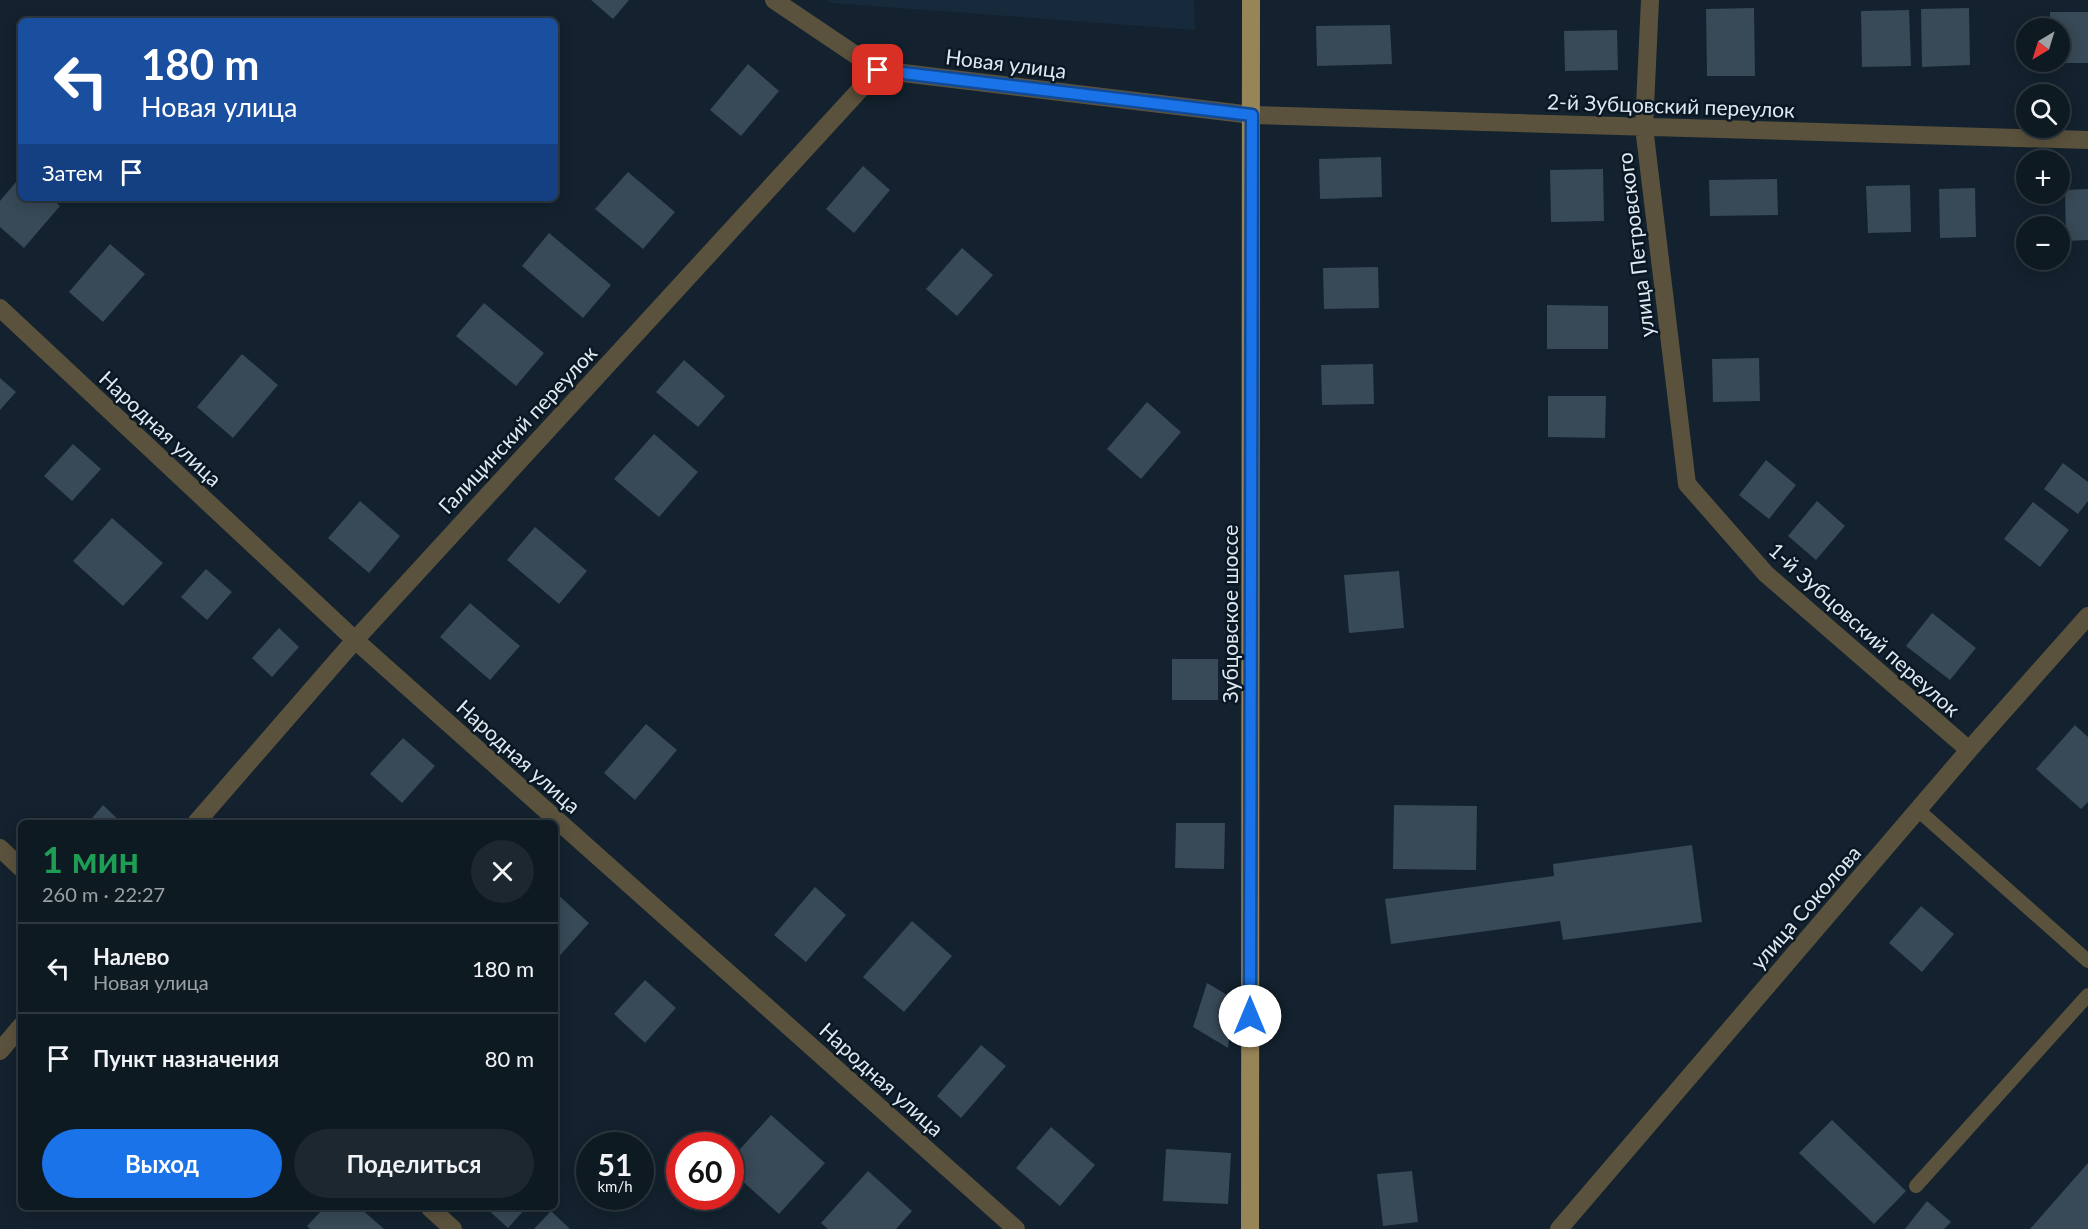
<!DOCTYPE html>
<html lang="ru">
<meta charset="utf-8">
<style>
:root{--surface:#0e1a22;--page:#1c272f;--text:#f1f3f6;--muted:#9ba1a5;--line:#2e3840;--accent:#1a73e8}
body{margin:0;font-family:Lato,sans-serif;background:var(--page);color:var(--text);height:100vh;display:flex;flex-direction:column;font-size:22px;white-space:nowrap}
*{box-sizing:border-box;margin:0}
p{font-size:20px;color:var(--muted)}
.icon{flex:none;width:33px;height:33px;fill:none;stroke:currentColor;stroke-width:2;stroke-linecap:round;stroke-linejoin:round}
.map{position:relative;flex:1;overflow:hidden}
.drawer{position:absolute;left:18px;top:820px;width:540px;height:390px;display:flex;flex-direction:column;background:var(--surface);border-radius:9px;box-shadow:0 3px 15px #0003,0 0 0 2px var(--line)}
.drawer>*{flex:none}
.hud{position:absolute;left:18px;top:18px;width:540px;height:183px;border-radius:9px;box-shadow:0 3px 15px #0003,0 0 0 2px var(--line);background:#1a4fa0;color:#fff;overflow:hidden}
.needle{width:39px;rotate:218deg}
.buttons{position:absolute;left:2016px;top:18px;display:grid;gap:12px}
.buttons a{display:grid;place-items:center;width:54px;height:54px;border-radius:50%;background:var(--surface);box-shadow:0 3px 15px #0003,0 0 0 2px var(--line);font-size:30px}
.speed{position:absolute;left:576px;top:1132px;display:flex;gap:12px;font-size:30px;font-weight:700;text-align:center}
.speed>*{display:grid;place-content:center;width:78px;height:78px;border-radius:50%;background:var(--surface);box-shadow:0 3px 15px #0003,0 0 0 2px var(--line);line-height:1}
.speed small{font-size:15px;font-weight:400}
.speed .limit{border:9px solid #d22;background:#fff;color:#111}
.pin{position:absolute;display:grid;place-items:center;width:51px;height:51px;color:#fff;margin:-26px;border-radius:12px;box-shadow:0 3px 9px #0006}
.me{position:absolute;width:66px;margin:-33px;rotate:0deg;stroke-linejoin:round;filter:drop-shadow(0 0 4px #0008)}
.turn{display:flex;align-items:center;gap:21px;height:126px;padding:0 24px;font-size:27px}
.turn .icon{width:78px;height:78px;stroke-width:2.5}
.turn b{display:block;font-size:42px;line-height:51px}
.then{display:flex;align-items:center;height:57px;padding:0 24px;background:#0003;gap:12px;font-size:22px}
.round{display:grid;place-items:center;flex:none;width:63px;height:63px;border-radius:32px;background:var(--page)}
.overview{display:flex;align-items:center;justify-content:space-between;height:102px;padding:0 24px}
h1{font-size:36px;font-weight:700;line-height:45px;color:#1e9e55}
.button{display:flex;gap:12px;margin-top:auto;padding:12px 24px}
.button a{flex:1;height:69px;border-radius:36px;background:var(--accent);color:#fff;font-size:24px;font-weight:700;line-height:69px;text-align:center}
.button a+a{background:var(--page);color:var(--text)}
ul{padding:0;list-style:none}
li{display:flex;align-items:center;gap:18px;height:90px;padding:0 24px;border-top:2px solid var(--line)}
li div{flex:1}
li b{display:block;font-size:22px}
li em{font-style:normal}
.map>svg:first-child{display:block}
</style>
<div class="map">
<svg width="2088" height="1229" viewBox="0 0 2088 1229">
<rect width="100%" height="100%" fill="#13222e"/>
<path fill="#162a3c" d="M827 0H1194L1195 30 831 3Z"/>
<path fill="#384957" d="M591 0H629L613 19Z
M1754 8 1755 76H1707L1706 9Z
M1969 8 1970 65 1922 67 1921 9Z
M1909 10 1911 66 1862 67 1861 11Z
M2050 12H2088V63H2060V28H2050Z
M1390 25 1392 64 1317 66 1316 26Z
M1617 30 1618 70 1565 71 1564 31Z
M748 64 779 91 741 136 710 110Z
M1381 157 1382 197 1320 199 1319 159Z
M863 166 890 190 854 233 826 209Z
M1603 169 1604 221 1551 222 1550 170Z
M628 172 675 212 643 249 595 209Z
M21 176V198H51L60 206 24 248 0 227V201Z
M1777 179 1778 215 1710 216 1709 180Z
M1910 185 1911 232 1868 233 1866 186Z
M1975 188 1976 237 1940 238 1939 189Z
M2088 189V240L2066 241 2065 190Z
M549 233 611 285 583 318 522 266Z
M110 244 145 274 103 322 69 292Z
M962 248 993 275 957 316 926 289Z
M1378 267 1379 308 1324 309 1323 268Z
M484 303 544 353 516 386 456 336Z
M1547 305 1608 306V349H1547Z
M242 354 278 385 233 438 197 407Z
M1759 358 1760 401 1713 402 1712 359Z
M684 360 725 396 698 427 656 392Z
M1373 364 1374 404 1322 405 1321 365Z
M0 378 16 392 0 410Z
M1548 396H1606L1605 438 1548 437Z
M1147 402 1181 432 1141 479 1107 449Z
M654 434 698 472 659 517 614 479Z
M73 444 101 469 72 501 44 476Z
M1766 460 1796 485 1769 519 1739 495Z
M2063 463 2088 482V501L2078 514 2044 489Z
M360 501 400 536 369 573 328 538Z
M1817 501 1845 526 1816 560 1788 536Z
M2033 502 2069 530 2040 567 2004 539Z
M112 518 163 563 123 606 73 561Z
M535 527 587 571 559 604 507 560Z
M206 569 232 592 207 620 181 597Z
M1399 571 1404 628 1349 633 1344 575Z
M470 603 520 646 490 680 440 637Z
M1932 613 1976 648 1950 680 1906 646Z
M279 628 299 647 272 677 252 658Z
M1172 659H1218V700H1172Z
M646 724 677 750 635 800 604 773Z
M2075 725 2088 737V802L2081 809 2036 769Z
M403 738 435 766 402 803 370 774Z
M103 805 123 824H87Z
M1394 805 1477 806 1476 870 1393 869Z
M1176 823H1225L1224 869 1175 868Z
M1692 845 1702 922 1563 940 1560 921 1391 944 1385 899 1554 876 1553 864Z
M815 887 846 915 806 962 774 935Z
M555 892 589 923 555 961Z
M1921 906 1954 934 1922 972 1889 943Z
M912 921 952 956 904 1012 863 977Z
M645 980 676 1008 645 1043 614 1014Z
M1207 983 1234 999 1228 1048 1193 1027Z
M981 1045 1006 1066 961 1118 937 1096Z
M771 1115 825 1163 779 1214 730 1170V1160Z
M1832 1120 1906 1191 1874 1224 1799 1153Z
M1051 1127 1095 1165 1060 1206 1016 1168Z
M1166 1149 1231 1153 1228 1204 1163 1201Z
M2088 1163V1229H2030Z
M868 1171 912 1211 896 1229H828L821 1223Z
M1412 1171 1418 1222 1383 1226 1377 1174Z
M1927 1201 1951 1222 1944 1229H1905Z
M324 1208H360L384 1229H310L307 1226Z
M486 1208H526L508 1228Z
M551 1211 570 1229H534Z"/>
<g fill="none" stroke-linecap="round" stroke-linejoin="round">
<path stroke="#5b523d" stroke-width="14" d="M1918 810 2088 961
M1916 1186 2088 995"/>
<path stroke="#5b523d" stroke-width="18" d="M774 0 878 70 1252 115 2088 140
M1650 0 1644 127 1687 484 1766 574 1969 750
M0 308 355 640 1016 1229
M195 824 355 640 878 70
M0 848 21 868
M0 1051 21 1026
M430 1208 453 1229
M1559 1229 1969 750 2088 616"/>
<path stroke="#978457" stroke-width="18" d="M1250 1229 1251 0"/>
</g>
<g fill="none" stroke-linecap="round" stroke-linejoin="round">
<g stroke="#114b97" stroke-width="15">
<path id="route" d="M878 70 1252 115 1250 1016"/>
</g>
<use href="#route" stroke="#1a73e8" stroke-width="10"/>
</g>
<g text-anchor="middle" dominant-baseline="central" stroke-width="5" stroke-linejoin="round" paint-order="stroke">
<g font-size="21" fill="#dfe9f2" stroke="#0a1824">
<text transform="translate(1006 63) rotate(7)">Новая улица</text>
<text transform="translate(1671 105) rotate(2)">2-й Зубцовский переулок</text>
<text transform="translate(1635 245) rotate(-97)">улица Петровского</text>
<text transform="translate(161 428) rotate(43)">Народная улица</text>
<text transform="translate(517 429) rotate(-47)">Галицинский переулок</text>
<text transform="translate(1229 614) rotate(-90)">Зубцовское шоссе</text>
<text transform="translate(1865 629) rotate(42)">1-й Зубцовский переулок</text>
<text transform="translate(519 756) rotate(42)">Народная улица</text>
<text transform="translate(1805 907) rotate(-49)">улица Соколова</text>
<text transform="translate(882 1079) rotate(42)">Народная улица</text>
</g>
</g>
</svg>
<div class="buttons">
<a><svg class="needle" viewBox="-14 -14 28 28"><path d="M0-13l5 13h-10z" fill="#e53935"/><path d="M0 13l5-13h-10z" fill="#9ba1a5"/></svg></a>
<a><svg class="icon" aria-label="search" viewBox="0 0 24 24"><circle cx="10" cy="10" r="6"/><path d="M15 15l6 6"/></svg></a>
<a>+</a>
<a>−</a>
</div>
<div class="speed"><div>51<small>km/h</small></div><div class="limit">60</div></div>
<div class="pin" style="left:878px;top:70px;background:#d93025"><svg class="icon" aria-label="arrive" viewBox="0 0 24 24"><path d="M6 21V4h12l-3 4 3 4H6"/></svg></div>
<svg class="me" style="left:1250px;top:1016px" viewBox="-20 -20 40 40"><circle r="19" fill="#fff"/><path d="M0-13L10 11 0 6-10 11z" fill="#1a73e8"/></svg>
<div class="hud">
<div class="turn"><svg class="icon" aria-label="left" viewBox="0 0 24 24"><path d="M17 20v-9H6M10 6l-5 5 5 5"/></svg><div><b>180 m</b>Новая улица</div></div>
<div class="then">Затем<svg class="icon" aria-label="arrive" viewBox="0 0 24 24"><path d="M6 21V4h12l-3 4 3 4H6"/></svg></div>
</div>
<section class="drawer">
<div class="overview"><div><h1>1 мин</h1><p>260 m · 22:27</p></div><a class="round"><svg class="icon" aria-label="close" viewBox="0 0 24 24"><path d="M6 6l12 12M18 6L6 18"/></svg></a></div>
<ul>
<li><svg class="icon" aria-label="left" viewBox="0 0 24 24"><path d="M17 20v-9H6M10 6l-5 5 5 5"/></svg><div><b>Налево</b><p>Новая улица</p></div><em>180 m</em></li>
<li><svg class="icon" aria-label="arrive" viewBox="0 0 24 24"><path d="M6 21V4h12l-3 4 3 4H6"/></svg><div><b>Пункт назначения</b></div><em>80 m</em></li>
</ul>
<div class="button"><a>Выход</a><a>Поделиться</a></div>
</section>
</div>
